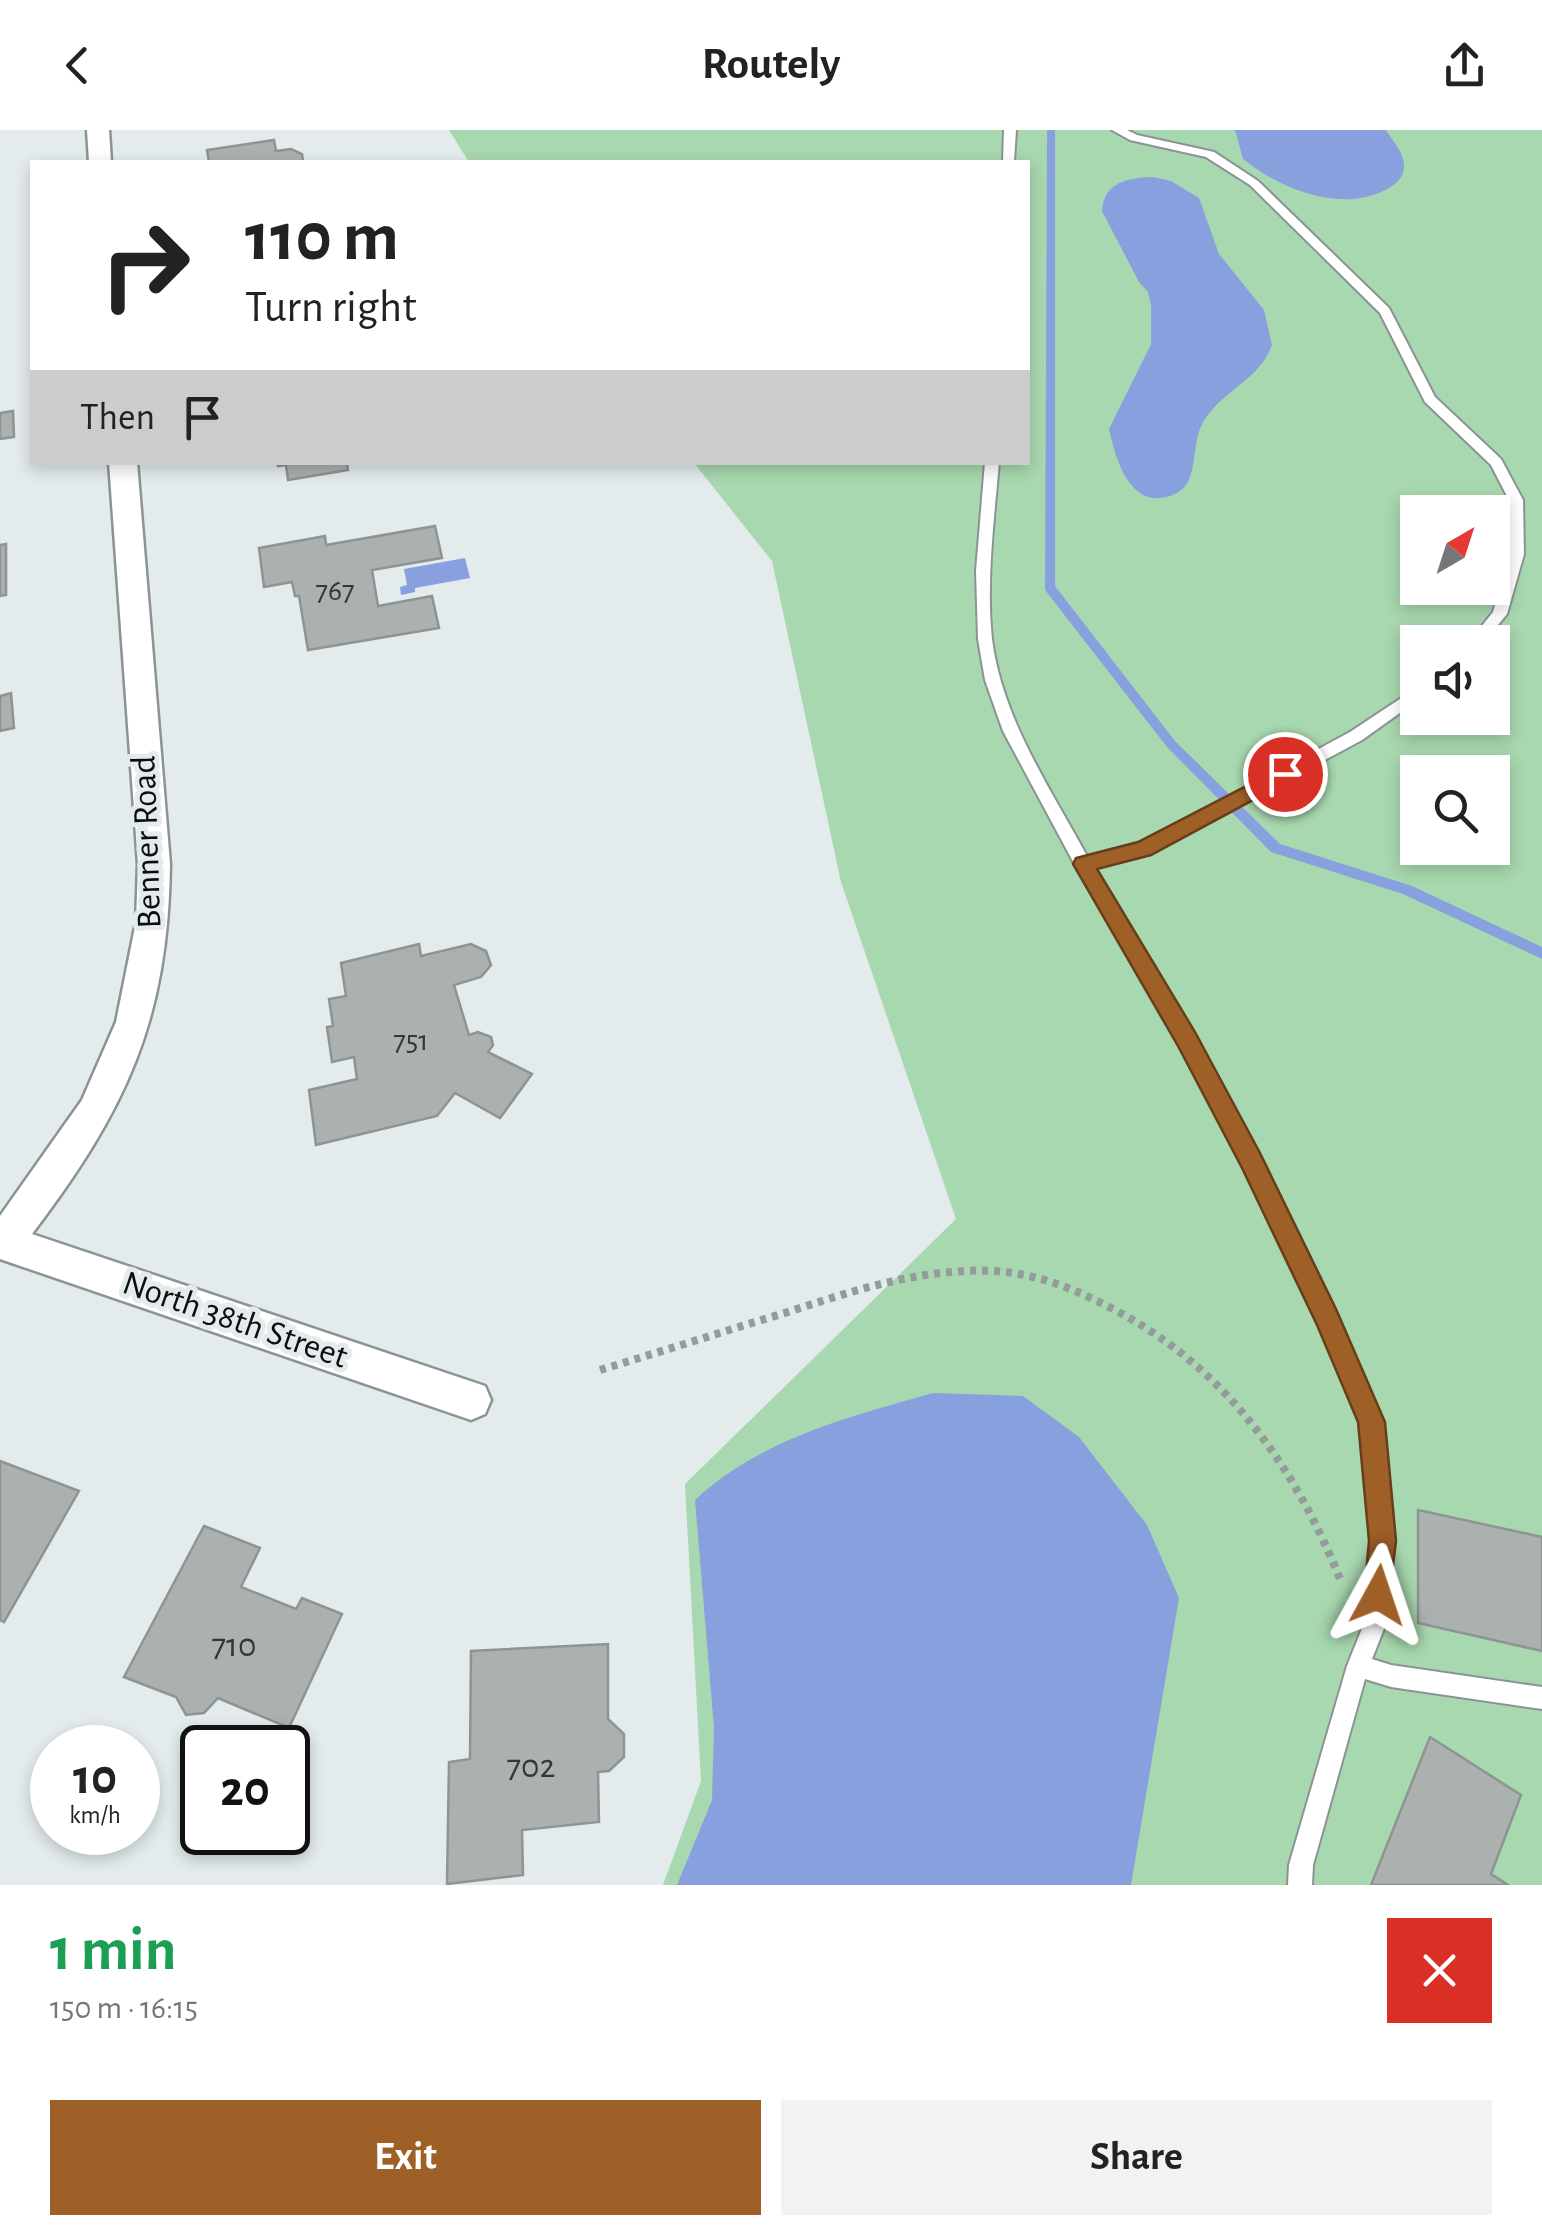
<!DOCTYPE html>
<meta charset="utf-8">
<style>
:root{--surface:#fff;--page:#f2f2f2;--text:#222;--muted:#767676;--accent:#9e6027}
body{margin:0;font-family:"Alegreya Sans",sans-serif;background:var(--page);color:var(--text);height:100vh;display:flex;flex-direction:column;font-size:38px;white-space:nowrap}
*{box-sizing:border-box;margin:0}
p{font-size:32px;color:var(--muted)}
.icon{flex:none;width:55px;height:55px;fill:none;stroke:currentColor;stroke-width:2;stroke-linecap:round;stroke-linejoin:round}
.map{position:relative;height:1755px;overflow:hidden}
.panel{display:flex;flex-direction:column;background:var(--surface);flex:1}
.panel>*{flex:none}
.banner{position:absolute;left:30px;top:30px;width:1000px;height:305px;border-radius:0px;box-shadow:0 5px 15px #0003;background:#fff;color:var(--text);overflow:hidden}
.needle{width:65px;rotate:39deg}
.buttons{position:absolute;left:1400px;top:365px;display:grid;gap:20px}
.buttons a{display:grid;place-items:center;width:110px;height:110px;border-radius:0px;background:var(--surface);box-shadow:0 5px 15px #0003;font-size:50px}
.speed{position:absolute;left:30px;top:1595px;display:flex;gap:20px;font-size:50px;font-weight:700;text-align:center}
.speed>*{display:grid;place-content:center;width:130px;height:130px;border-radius:50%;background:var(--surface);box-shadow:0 5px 15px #0003;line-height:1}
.speed small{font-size:25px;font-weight:400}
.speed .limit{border:5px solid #111;border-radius:15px;background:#fff;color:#111}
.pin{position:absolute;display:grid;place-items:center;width:85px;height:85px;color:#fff;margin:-42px;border:5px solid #fff;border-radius:50%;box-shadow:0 2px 10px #0007}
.me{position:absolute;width:110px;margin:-55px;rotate:5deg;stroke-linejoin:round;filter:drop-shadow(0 0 8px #0008)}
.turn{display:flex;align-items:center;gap:35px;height:210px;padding:0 50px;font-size:45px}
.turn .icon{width:130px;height:130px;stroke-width:2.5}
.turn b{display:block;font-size:70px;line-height:85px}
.then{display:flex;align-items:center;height:95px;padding:0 50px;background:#0003;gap:20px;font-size:38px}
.round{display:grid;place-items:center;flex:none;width:105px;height:105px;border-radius:0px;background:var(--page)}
.head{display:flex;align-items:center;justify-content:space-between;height:170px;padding:0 50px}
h1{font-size:60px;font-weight:700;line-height:75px;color:#1e9e55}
.button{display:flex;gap:20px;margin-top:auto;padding:20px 50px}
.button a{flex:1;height:115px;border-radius:0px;background:var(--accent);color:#fff;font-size:40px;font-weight:700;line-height:115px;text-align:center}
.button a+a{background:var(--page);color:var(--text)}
header{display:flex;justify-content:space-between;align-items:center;height:130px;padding:0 50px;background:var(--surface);font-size:45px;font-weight:700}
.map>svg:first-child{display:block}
</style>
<header><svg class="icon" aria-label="back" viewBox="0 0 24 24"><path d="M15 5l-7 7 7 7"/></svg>Routely<svg class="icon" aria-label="share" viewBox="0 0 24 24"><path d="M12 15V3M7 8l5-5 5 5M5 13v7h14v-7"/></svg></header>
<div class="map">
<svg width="1542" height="1755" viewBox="0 0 1542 1755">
<rect width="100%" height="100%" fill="#e3ebec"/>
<path fill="#a8d8af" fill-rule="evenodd" d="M449 0H1542V1755H663L701 1651 685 1354 956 1089 841 752 772 431 694 333 1028 332V32H469ZM1418 382H1492V458H1418ZM1418 512H1492V588H1418ZM1418 642H1492V718H1418Z"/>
<path fill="#89a0df" d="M1235 0H1386C1392 10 1404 23 1404 34 1405 45 1398 53 1389 58 1342 85 1280 59 1243 29Z
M1153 47 1171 51 1199 68 1219 124 1264 180 1272 215C1260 249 1224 260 1205 289 1192 308 1197 340 1186 355 1182 361 1172 366 1166 367 1129 377 1115 327 1109 299L1151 214V176L1148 162 1139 152 1102 81C1104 52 1127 48 1153 47Z
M465 428 470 448 415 458V462L401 465 400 457 407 455 404 439Z
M933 1263 1023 1266 1079 1307 1147 1395 1179 1468 1131 1755H677L712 1670 714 1598 695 1370C760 1309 849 1287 933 1263Z"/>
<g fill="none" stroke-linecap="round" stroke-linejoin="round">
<path fill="#89a0df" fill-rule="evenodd" d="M1047 0H1055V456L1175 611 1280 714 1412 756 1542 817V829L1403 764 1271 722 1167 617 1045 460Z"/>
</g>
<path fill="#aab1af" stroke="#8e9493" stroke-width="2.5" d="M274 10 276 21 291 19 302 24 303 31 209 32 207 20Z
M13 281 14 307 0 309V283Z
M277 332H347L348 340 288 350 286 335 278 336Z
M435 396 442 428 372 440 378 476 432 466 439 498 308 520 299 466H295L292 452 264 457 259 418 325 406 326 415Z
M6 414V465L0 466V415Z
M11 563 14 598 0 601V566Z
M419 814 421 826 471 814 486 821 491 835 481 847 454 855 469 905 478 902 491 907 493 915 488 922 532 944 500 988 455 963 437 986 316 1015 309 960 357 949 354 927 332 932 327 897 333 896 329 869 346 866 341 833Z
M0 1331 79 1361 4 1492 0 1490Z
M1418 1380 1542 1407V1521L1418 1493Z
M204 1396 260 1418 241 1457 296 1479 302 1468 342 1484 289 1598 218 1568 204 1583 186 1585 176 1567 124 1547Z
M608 1514V1589L624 1604V1627L609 1641 598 1642 599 1692 522 1700 523 1745 447 1754 449 1632 470 1629 471 1521Z
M1430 1607 1521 1665 1491 1744 1508 1755H1371Z"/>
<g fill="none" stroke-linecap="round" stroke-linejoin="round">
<g stroke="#8c9394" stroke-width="4">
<path id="lane" d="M1004 0H1016L1014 32H1003Z
M1112 0H1127L1137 5 1214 22 1258 51 1389 178 1435 267 1501 329 1523 370 1524 424 1507 484 1484 512H1469L1493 482 1510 424 1509 370 1491 335 1425 272 1380 183 1250 55 1206 27 1130 10Z
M985 332H999C994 391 986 451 992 509 1002 588 1050 658 1087 726L1139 713 1196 685 1350 602 1418 557V570L1362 610 1208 693 1149 724 1094 738 1193 904 1258 1025 1334 1181 1381 1292 1394 1411 1387 1491 1372 1529 1391 1535 1542 1557V1579L1391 1557 1365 1549 1313 1735 1312 1755H1288L1289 1735 1347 1536 1365 1491 1372 1411 1361 1292 1319 1193 1244 1037 1181 914 1077 739 1003 601 985 550 978 509 976 441Z"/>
</g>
<g stroke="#8c9394" stroke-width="5">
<path id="street" d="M87 0H109L111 32H89Z
M109 332H137L170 734C168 891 126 980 32 1104L485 1256 491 1270 485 1284 471 1290 0 1129V1086L82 970 116 892 136 792 138 734Z"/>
</g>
<path stroke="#959b9c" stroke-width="8" stroke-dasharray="6 6" stroke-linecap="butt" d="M600 1240C663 1221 725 1201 788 1182 846 1163 903 1144 965 1141 1019 1138 1061 1152 1109 1177 1224 1235 1296 1337 1342 1454"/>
<use href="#lane" fill="#fff" fill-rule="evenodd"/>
<use href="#street" fill="#fff" fill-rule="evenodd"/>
</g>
<path fill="#9e6027" stroke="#673e19" stroke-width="2.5" d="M1285 636 1295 644 1292 649 1151 725 1097 739 1195 902 1260 1023 1336 1179 1385 1292 1396 1411 1388 1475 1378 1479 1368 1475 1364 1465 1369 1411 1358 1292 1317 1195 1242 1038 1178 916 1073 734 1076 728 1138 712Z"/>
<g text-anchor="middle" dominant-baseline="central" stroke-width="10" stroke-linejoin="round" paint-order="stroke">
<g font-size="30" fill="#333736">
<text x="335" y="461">767</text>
<text x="411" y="911">751</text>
</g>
<g font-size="35" fill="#0b0e0e" stroke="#e3ebec">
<text transform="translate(147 712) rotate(-92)">Benner Road</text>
<text transform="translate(235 1190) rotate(19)">North 38th Street</text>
</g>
<g font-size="35" fill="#333736">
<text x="234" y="1515">710</text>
<text x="531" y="1636">702</text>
</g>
</g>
</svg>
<div class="buttons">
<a><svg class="needle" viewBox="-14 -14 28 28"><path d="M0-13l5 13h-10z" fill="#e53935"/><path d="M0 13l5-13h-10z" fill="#767676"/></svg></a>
<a><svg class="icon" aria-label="sound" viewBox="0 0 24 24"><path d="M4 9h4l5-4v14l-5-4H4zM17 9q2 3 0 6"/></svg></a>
<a><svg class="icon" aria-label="search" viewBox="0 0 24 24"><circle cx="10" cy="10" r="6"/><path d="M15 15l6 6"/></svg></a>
</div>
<div class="speed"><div>10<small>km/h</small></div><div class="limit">20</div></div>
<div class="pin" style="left:1285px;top:644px;background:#d93025"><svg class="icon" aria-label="arrive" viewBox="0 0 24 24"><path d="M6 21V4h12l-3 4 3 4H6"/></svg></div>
<svg class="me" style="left:1378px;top:1465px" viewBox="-20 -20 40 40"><path d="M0-17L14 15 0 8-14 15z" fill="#9e6027" stroke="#fff" stroke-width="4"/></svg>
<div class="banner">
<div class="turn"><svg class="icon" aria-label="right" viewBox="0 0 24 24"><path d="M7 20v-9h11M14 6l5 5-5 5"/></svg><div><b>110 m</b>Turn right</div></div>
<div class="then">Then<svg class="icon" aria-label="arrive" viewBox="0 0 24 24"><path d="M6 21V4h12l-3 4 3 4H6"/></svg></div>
</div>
</div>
<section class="panel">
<div class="head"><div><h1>1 min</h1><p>150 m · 16:15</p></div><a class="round" style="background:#d93025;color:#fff"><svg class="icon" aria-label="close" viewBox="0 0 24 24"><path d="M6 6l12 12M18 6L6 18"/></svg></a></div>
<div class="button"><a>Exit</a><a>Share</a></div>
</section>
